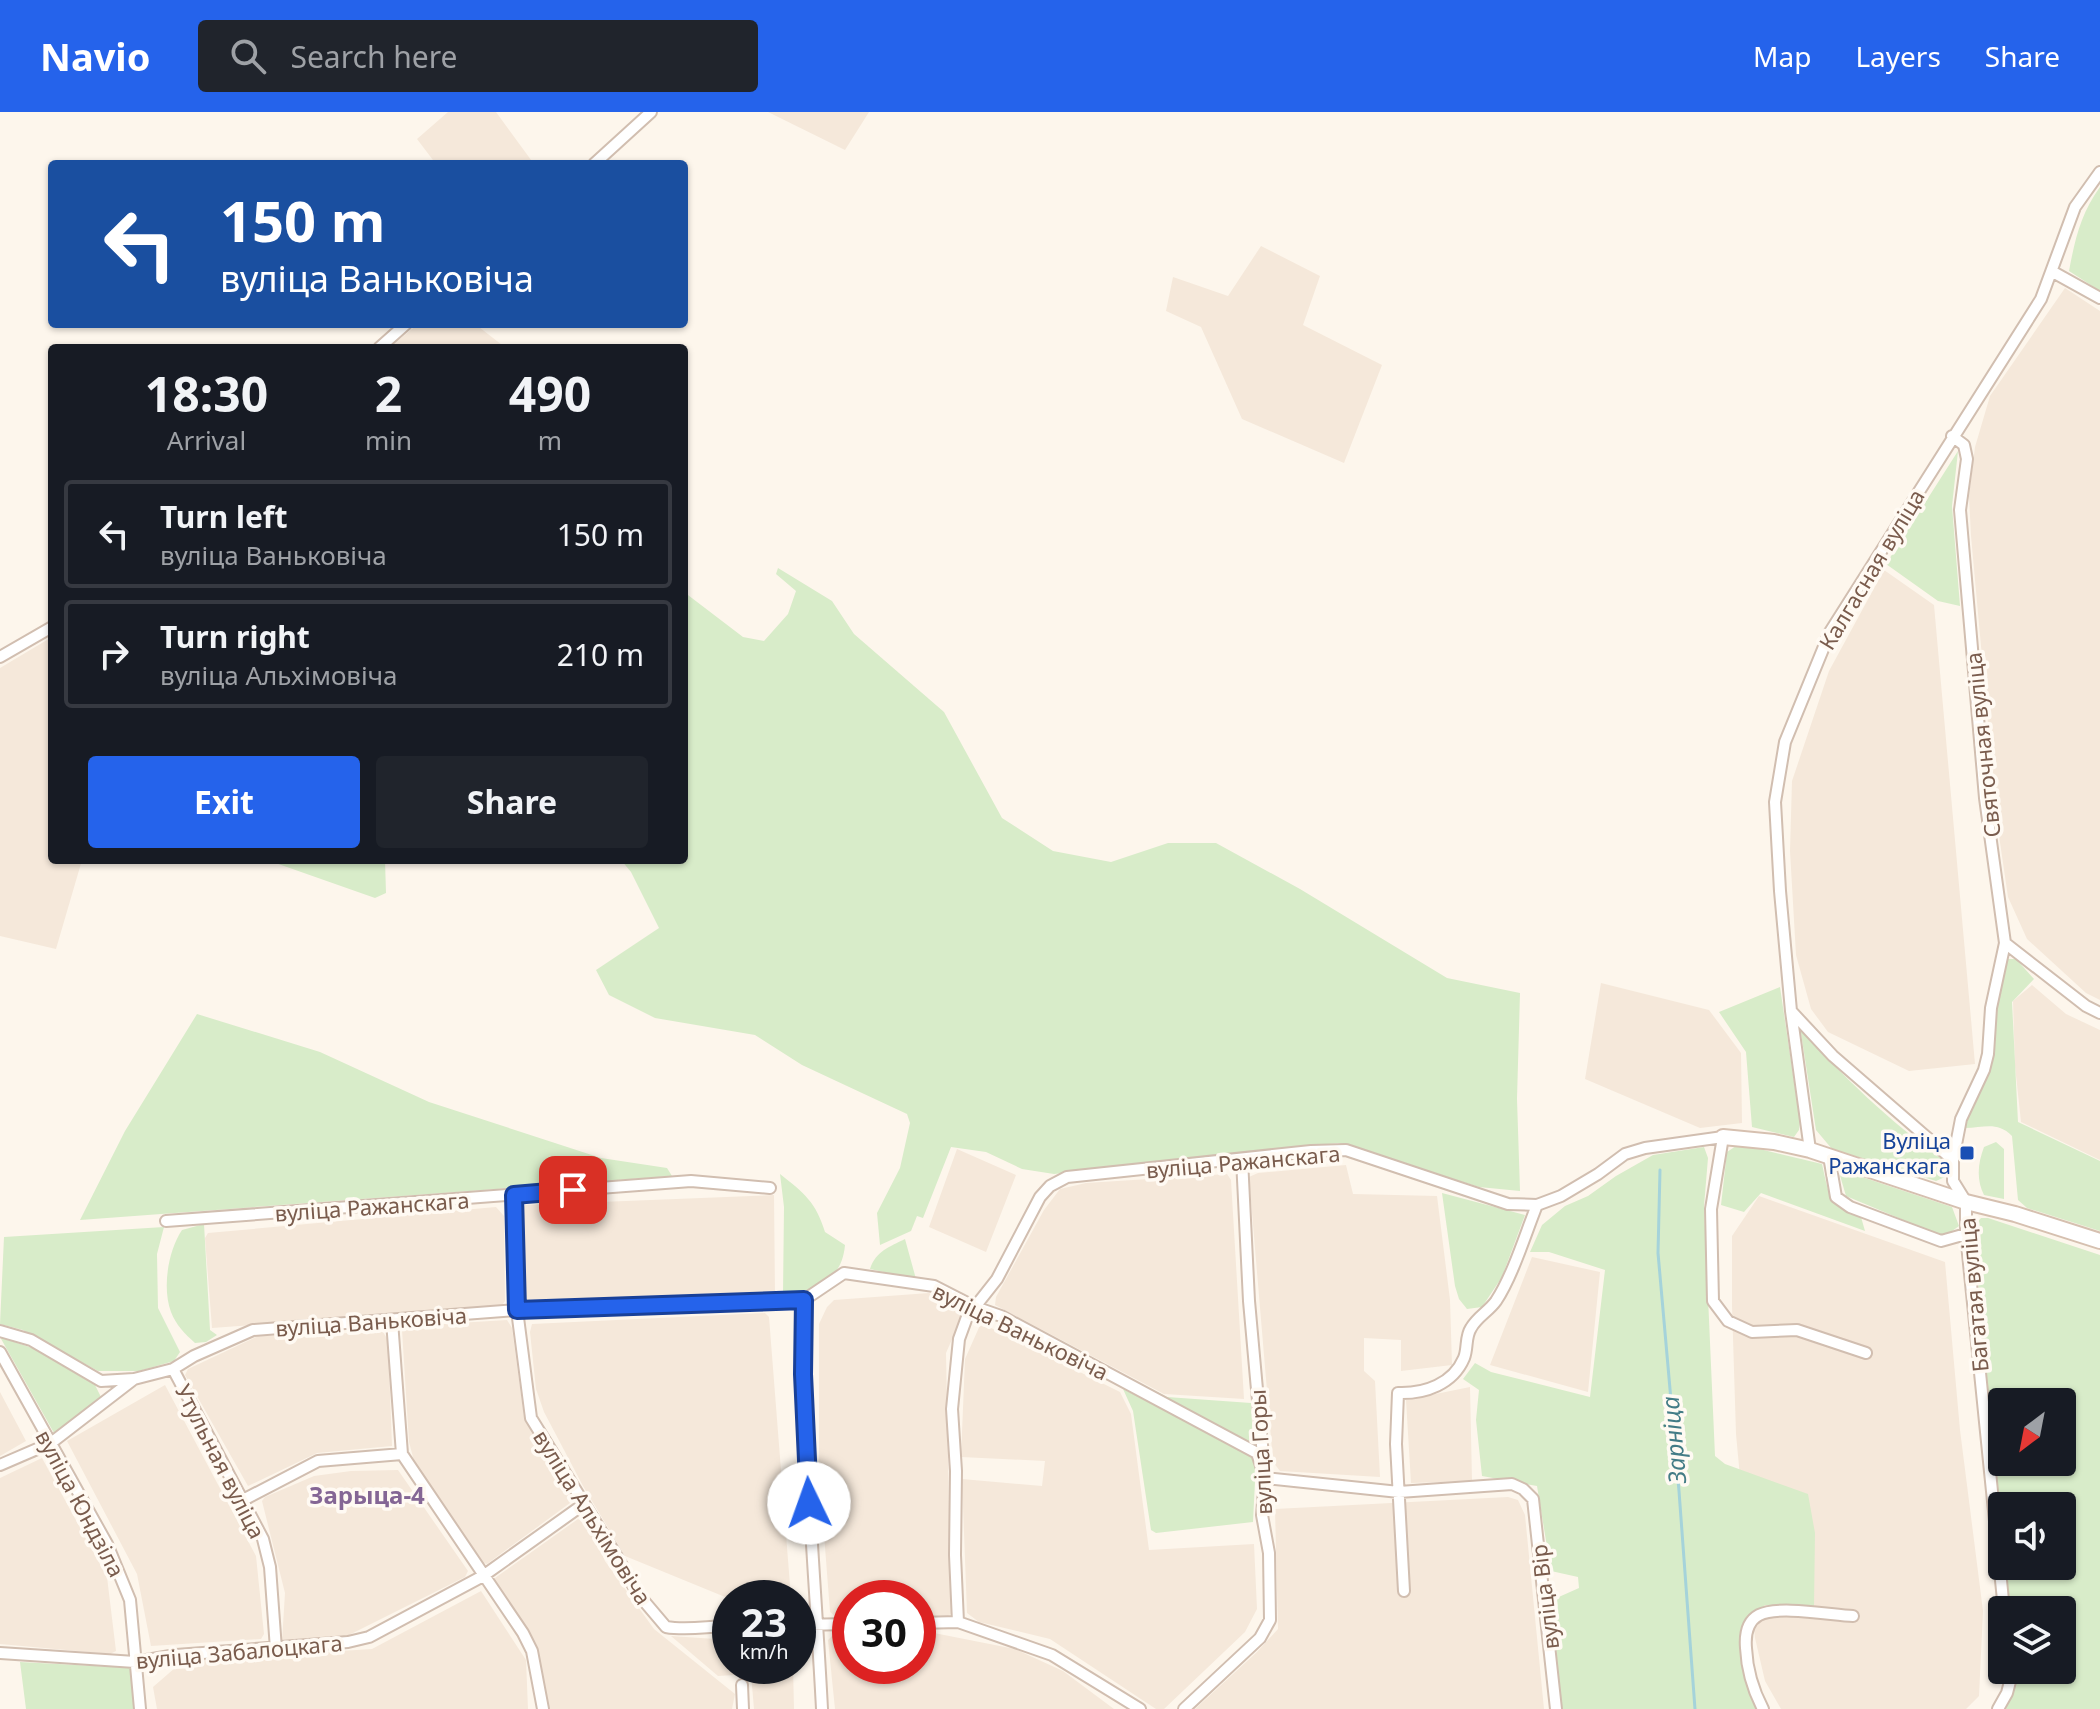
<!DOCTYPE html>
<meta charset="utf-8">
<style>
:root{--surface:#171b24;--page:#20242c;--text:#f1f3f6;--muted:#9ea1a6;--line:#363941;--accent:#2563eb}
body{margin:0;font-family:"Noto Sans",sans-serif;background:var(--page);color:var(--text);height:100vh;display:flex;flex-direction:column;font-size:30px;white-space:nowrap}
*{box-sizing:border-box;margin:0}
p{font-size:26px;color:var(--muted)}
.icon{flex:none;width:44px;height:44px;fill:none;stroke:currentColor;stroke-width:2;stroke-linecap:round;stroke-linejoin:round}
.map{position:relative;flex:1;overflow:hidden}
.sheet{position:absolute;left:48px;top:232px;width:640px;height:520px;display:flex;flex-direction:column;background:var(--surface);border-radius:8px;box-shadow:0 2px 6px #0004}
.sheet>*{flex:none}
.banner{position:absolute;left:48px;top:48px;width:640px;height:168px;border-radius:8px;box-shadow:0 2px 6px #0004;background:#1a4fa0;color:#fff;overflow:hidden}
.needle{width:52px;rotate:212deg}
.tools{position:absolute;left:1988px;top:1276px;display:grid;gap:16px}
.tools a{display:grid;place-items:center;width:88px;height:88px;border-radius:8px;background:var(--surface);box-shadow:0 2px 6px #0004;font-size:40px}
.speed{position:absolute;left:712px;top:1468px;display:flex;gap:16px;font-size:40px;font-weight:700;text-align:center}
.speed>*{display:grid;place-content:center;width:104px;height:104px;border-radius:50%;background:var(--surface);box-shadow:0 2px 6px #0004;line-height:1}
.speed small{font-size:20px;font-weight:400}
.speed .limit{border:12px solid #d22;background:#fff;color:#111}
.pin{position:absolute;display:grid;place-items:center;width:68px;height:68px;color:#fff;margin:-34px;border-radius:16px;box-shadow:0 4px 12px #0006}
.me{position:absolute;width:88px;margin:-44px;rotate:357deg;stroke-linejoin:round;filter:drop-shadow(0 0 6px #0008)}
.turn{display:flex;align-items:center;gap:28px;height:168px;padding:0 40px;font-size:36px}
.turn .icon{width:104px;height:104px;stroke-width:2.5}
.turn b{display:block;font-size:56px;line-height:68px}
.eta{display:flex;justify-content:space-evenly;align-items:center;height:136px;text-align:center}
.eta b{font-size:48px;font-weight:700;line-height:56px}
.cta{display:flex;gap:16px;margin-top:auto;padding:16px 40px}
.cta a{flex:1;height:92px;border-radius:8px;background:var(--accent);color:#fff;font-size:32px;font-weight:700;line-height:92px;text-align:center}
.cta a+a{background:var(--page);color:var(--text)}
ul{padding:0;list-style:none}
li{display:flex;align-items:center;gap:24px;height:108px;margin:0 16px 12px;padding:0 24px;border:4px solid var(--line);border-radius:8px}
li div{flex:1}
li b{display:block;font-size:30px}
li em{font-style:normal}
header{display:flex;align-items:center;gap:48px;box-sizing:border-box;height:112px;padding:0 40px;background:var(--accent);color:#fff}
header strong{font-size:38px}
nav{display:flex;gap:44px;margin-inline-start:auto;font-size:28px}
.search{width:560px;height:72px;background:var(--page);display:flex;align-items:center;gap:20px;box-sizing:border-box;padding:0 28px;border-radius:8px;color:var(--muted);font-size:30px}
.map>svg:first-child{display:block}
</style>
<header>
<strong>Navio</strong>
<div class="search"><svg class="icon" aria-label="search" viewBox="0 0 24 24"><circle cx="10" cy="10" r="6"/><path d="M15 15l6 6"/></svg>Search here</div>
<nav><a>Map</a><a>Layers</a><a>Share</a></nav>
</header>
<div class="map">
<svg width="2100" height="1597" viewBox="0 0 2100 1597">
<rect width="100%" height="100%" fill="#fdf6ec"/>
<path fill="#f5e8da" d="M448 0H496L534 52H436L417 27Z
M768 0H869L845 38Z
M1261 134 1320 164 1303 213 1382 253 1344 351 1242 307 1201 215 1166 199 1173 165 1228 184Z
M2065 176 2100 199V888L2086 881 2027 827 2008 785 1997 710 1971 424 1969 384 1975 335 1990 284Z
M418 212H475L506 236H389Z
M1884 458 1934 493 1975 952 1909 959 1828 920 1811 897 1796 843 1790 739 1792 669 1829 559Z
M52 525V748H82L56 837 0 824V556Z
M1601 871 1709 898 1741 941 1742 1011 1700 1016 1585 967Z
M2032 873 2066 902 2100 918V1048L2021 1010 2015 954 2013 889Z
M957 1037 1016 1063 986 1140 929 1115Z
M1346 1053 1353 1082 1437 1084 1450 1188 1452 1253 1401 1259V1228L1364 1226V1259L1375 1269 1380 1365 1280 1359 1273 1350 1249 1065 1258 1061Z
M1227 1062 1231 1068 1244 1287 1164 1282 995 1193 996 1185 1044 1098 1060 1077 1086 1071Z
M774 1083 775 1183 527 1193 522 1187 520 1100 525 1093Z
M1759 1084 1945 1150 1960 1318 1983 1499 1979 1584 1966 1597H1781L1765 1569 1755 1526 1736 1322 1732 1194V1124Z
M496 1095 504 1104 505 1189 501 1195 212 1216 205 1126 208 1121Z
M1532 1145 1600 1160 1588 1280 1490 1253Z
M929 1181 964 1200 946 1241 951 1502 946 1505H918V1486H850V1505H836L830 1500 819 1357V1212L827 1195 834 1188Z
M765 1201 769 1205 791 1486 730 1487 625 1444 583 1374 544 1300 536 1277 530 1220 532 1212Z
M507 1208 512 1216 524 1305 574 1384 570 1391 487 1452 479 1450 414 1349 409 1330 402 1218 409 1214Z
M981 1211 1120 1280 1131 1302 1149 1438 1254 1432 1257 1497 1245 1520 1164 1597H1156L1050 1527 979 1510 967 1501 962 1367 1042 1374 1045 1349 961 1345 965 1247Z
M383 1220 388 1228 392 1334 317 1341 248 1374 185 1263 188 1257 258 1224Z
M165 1273 256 1444 264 1522 261 1527 151 1534 137 1462 67 1329Z
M1470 1275 1472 1369 1411 1371 1406 1288Z
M0 1280 26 1329 0 1344Z
M42 1346 107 1465 116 1539 110 1542 0 1532V1366Z
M398 1358 468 1459 465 1465 345 1525 282 1529 285 1481 262 1389 265 1385 314 1364 351 1359Z
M1508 1385 1518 1388 1525 1403 1544 1597H1195L1257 1540 1278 1517 1275 1397Z
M578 1407 589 1413 605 1449 654 1517 735 1582 732 1597H549L538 1540 495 1470V1466Z
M481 1479 526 1548 528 1597H157L153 1575 183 1549 372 1537Z
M918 1520H929L1015 1537 1063 1559 1114 1597H835L828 1528 834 1522H850V1554H918Z
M671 1524 730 1528V1554H793L794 1597H754L751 1562 718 1564Z"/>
<path fill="#d8ecc9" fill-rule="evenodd" d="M2100 75V179L2069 159C2075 127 2081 101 2100 75Z
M1958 339 1952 394 1960 494 1938 489 1886 452Z
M778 456 832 489 854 522 944 600 1002 706 1053 739 1111 750 1168 731H1216L1300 777 1447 866 1520 881 1517 987 1520 1079 1479 1075 1338 1031 1054 1062 1022 1057 986 1040 951 1035 923 1106 917 1104 911 1119 880 1133 877 1101 900 1056 910 1011 907 1002 802 953 755 923 655 906 609 883 596 858 659 816 631 760 621 748H684V480L743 525 764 529 788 502 796 479 776 462Z
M267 748H385L386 781 375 786Z
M2006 847H2016L2034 867 2012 890 2018 1010 2100 1049V1119L2027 1096 2018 1088 2012 1024C1997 1009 1984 1016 1965 1016L1967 1006 1990 956 1996 890Z
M1780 875 1800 1010 1799 1018 1794 1025 1752 1015 1746 940 1719 900Z
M197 902 320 940 429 990 601 1046 667 1056 672 1064 80 1108 125 1019Z
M1800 915C1840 963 1892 1011 1943 1048L1945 1065 1936 1069 1832 1037 1816 1018Z
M1996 1030 2004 1037V1087L1984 1083C1976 1067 1978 1051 1984 1035Z
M1739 1032 1822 1052C1830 1087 1827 1089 1861 1105L1865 1119 1761 1081 1744 1100 1721 1093 1727 1040Z
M1704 1035 1708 1046 1704 1094 1715 1344 1725 1352 1808 1382 1815 1421 1814 1495 1765 1493 1741 1516C1739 1547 1744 1568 1757 1597H1561L1552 1488 1579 1476 1578 1465 1551 1459 1537 1374 1482 1364 1476 1308 1479 1278 1463 1267 1475 1251 1491 1260 1590 1285 1605 1158 1549 1140H1530L1542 1113 1565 1094 1588 1084 1616 1064 1653 1043Z
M1844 1059 1952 1095 1959 1114 1944 1125 1846 1084 1839 1060Z
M780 1062C804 1081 816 1090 825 1120L845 1133C842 1169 815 1179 783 1182L784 1095Z
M1442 1081 1525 1103 1502 1165 1482 1195 1467 1197 1459 1187 1455 1174Z
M1981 1106H1988L2100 1143V1597H2006L2019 1558H2062V1498H2010L2005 1454H2062V1394H2002V1429L1986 1282 1974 1114ZM2002 1290H2062V1350H2002Z
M204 1112 210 1218 217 1223 206 1230 195 1231C185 1222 176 1213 171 1200 162 1176 168 1139 182 1118Z
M164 1115 157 1142 158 1196 180 1240 174 1249 139 1259H98L23 1218 0 1212 4 1125Z
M905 1127 916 1167 870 1157C876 1139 889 1135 905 1127Z
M0 1225 32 1236 95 1273 101 1285 54 1321Z
M1134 1268 1167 1285 1251 1291 1253 1330 1250 1332 1135 1272Z
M1123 1277 1247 1341 1256 1349 1253 1410 1156 1421 1151 1418 1133 1299Z
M20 1550 133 1556 135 1597H26Z"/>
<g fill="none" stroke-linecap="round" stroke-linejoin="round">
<path stroke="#a5d3da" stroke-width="3" d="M1660 1058 1658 1141 1679 1379 1695 1597"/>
<g stroke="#d1beb0" stroke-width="14">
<path id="street" d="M594 52 651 0
M2053 160 2100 186
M379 236 406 212
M1952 324 1964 333 1967 347 1960 398 1985 686 2005 831 2086 894 2100 901
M0 545 52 515
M1791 899 1833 944 1953 1048
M1810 1038 1791 899 1780 779 1775 690 1785 630 1830 520 2041 187 2075 95 2100 60
M1829 1044 1836 1085 1850 1095 1941 1129 1966 1122
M514 1083 517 1198 531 1306 616 1443 638 1482 666 1515C688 1519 708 1514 730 1514
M166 1109 691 1069 770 1076
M804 1188C802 1325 815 1461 822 1597
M392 1209 402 1342 523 1521 532 1539 543 1597
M0 1219 31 1228 101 1269 134 1267
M0 1240 107 1432 130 1488 140 1597
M173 1257 263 1427 270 1455 276 1537
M0 1353 51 1331 134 1267 173 1257 194 1244 253 1218 517 1198 804 1188 844 1161 934 1174 975 1195 1001 1204 1257 1341 1265 1366 1399 1380 1512 1372 1523 1377 1533 1387 1556 1597
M243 1388 318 1349 402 1342
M1404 1479 1396 1332 1398 1281C1425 1282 1453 1272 1464 1246 1468 1236 1465 1225 1471 1216 1477 1205 1489 1199 1496 1189 1513 1163 1525 1123 1537 1093
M2004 1498 1966 1122V1090L1953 1069V1048L1961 1007 1984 958 1988 942 1991 896 2005 831
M958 1510 955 1443 956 1359 952 1297 959 1227 967 1205 997 1167 1040 1085 1050 1074 1067 1065 1311 1039 1346 1038 1508 1092 1537 1093 1561 1084 1598 1062 1625 1042 1645 1036 1723 1025 1711 1097 1713 1189 1728 1209 1752 1220 1797 1218 1866 1241
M918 1511 958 1510 1052 1543 1140 1597
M798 1513 850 1512
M0 1541 135 1550 176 1543 348 1530 369 1525 483 1464 584 1392
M742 1573 743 1597
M1184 1597 1260 1526 1270 1508 1269 1441 1262 1403 1265 1366 1249 1189 1242 1047
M1763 1597C1753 1578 1747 1558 1746 1536 1745 1524 1746 1510 1759 1503 1778 1493 1831 1503 1853 1504
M1998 1597 2007 1581 2013 1558"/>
</g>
<g stroke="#d6c0b0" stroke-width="18">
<path id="secondary" d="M1723 1025 1774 1030 1810 1038 1966 1090 2015 1102 2100 1129"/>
</g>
<use href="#street" stroke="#fff" stroke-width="10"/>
<use href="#secondary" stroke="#fff" stroke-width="14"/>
</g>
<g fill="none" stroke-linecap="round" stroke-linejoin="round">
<g stroke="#184099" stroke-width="20">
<path id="route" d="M573 1078 514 1083 517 1198 804 1188 803 1262 809 1391"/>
</g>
<use href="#route" stroke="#2563eb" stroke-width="14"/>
</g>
<rect fill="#1a4fb4" stroke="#fffaf3" stroke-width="3" x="1959" y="1033" width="16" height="16" rx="4"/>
<g text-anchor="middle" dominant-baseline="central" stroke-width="7" stroke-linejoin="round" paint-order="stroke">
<g font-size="22" fill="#7a5c4d" stroke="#fffaf3">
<text transform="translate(1871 457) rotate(-59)">Калгасная вуліца</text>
<text transform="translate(1982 633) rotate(-96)">Святочная вуліца</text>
<text transform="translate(1243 1049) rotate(-5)">вуліца Ражанскага</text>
<text transform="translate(372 1094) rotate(-4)">вуліца Ражанскага</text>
<text transform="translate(1973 1183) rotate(-95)">Багатая вуліца</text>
<text transform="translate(371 1209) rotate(-4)">вуліца Ваньковіча</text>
<text transform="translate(1021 1219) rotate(26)">вуліца Ваньковіча</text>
<text transform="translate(1260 1340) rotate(-93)">вуліца Горы</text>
<text transform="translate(221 1349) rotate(63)">Утульная вуліца</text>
<text transform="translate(81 1391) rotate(62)">вуліца Юндзіла</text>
<text transform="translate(593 1405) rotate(58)">вуліца Альхімовіча</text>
<text transform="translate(1544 1485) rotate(-97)">вуліца Вір</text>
<text transform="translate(239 1539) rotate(-5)">вуліца Забалоцкага</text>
</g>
<g font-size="22" fill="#164399" stroke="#fffaf3" text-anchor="end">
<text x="1951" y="1028">Вуліца<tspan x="1951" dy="25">Ражанскага</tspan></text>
</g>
<g font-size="24" font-style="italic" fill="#437c86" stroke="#fffaf3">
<text transform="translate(1673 1328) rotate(-95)">Зарніца</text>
</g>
<g font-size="24" font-weight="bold" fill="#846695" stroke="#fffaf3">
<text x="367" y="1382">Зарыца-4</text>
</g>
</g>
</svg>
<div class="tools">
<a><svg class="needle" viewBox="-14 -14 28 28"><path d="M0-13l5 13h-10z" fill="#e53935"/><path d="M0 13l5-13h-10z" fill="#9ea1a6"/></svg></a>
<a><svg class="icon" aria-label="sound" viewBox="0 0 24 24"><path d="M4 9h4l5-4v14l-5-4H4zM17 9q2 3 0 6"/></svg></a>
<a><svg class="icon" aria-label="layers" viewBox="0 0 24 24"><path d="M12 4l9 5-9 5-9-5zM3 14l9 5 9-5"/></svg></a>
</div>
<div class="speed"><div>23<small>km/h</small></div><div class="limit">30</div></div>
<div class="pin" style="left:573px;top:1078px;background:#d93025"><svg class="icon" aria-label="arrive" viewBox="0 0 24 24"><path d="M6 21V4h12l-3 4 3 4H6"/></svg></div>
<svg class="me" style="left:809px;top:1391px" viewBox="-20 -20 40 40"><circle r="19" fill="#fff"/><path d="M0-13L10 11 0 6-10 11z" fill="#2563eb"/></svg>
<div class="banner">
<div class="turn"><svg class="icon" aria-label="left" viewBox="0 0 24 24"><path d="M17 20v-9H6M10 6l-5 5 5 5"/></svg><div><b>150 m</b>вуліца Ваньковіча</div></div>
</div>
<section class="sheet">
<div class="eta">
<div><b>18:30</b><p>Arrival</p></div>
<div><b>2</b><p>min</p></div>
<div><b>490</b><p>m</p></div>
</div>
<ul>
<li><svg class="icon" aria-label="left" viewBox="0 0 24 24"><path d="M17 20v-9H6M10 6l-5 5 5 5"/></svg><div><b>Turn left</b><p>вуліца Ваньковіча</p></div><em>150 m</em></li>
<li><svg class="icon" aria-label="right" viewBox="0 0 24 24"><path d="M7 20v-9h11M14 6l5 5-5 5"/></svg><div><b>Turn right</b><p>вуліца Альхімовіча</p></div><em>210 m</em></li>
</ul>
<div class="cta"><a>Exit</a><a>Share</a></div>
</section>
</div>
